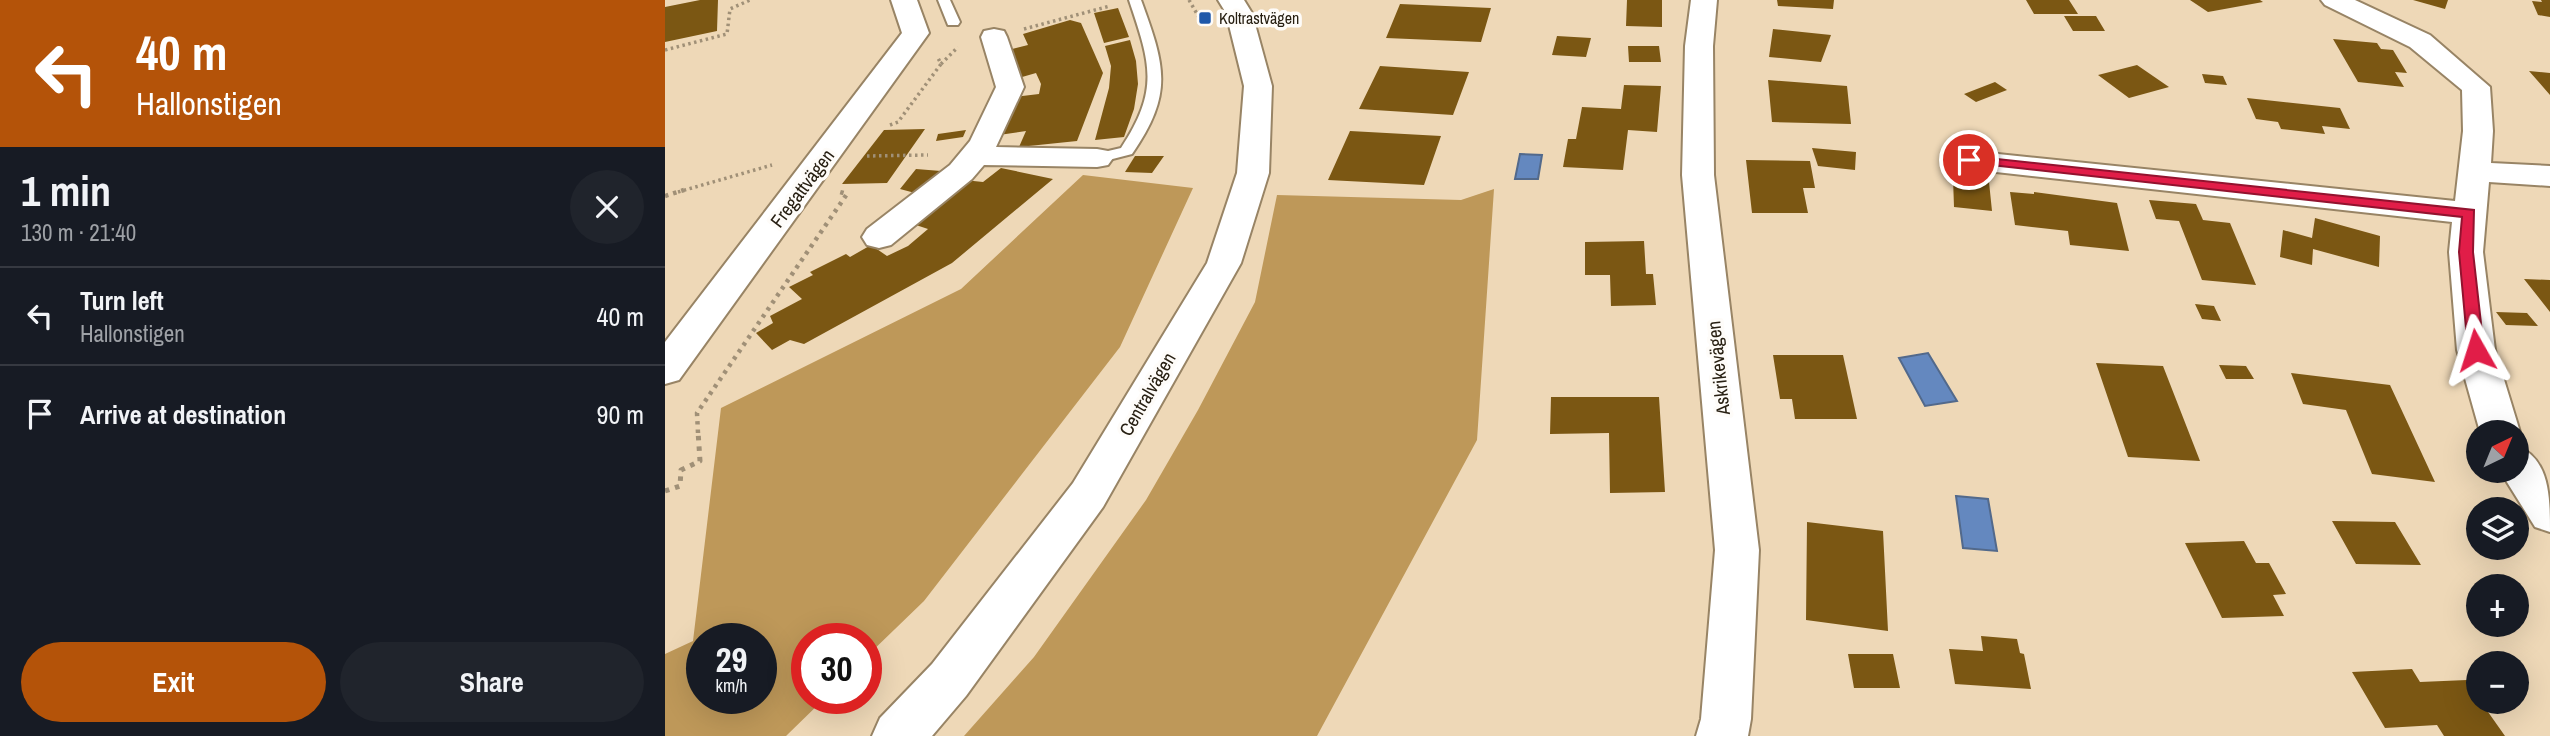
<!DOCTYPE html>
<meta charset="utf-8">
<style>
:root{--surface:#171b24;--page:#20242c;--text:#f1f3f6;--muted:#9ea1a6;--line:#363941;--accent:#b45309}
body{margin:0;font-family:"Archivo Narrow",sans-serif;background:var(--page);color:var(--text);height:100vh;display:flex;flex-direction:column;font-size:26px;white-space:nowrap}
*{box-sizing:border-box;margin:0}
p{font-size:23px;color:var(--muted)}
.icon{flex:none;width:38px;height:38px;fill:none;stroke:currentColor;stroke-width:2;stroke-linecap:round;stroke-linejoin:round}
.map{position:relative;flex:1;overflow:hidden}
.panel{display:flex;flex-direction:column;background:var(--surface);width:665px}
.panel>*{flex:none}
.banner{background:#b45309;color:#fff;overflow:hidden}
.needle{width:46px;rotate:43deg}
.controls{position:absolute;left:1801px;top:420px;display:grid;gap:14px}
.controls a{display:grid;place-items:center;width:63px;height:63px;border-radius:50%;background:var(--surface);box-shadow:0 7px 28px #0002;font-size:35px}
.speed{position:absolute;left:21px;top:623px;display:flex;gap:14px;font-size:35px;font-weight:700;text-align:center}
.speed>*{display:grid;place-content:center;width:91px;height:91px;border-radius:50%;background:var(--surface);box-shadow:0 7px 28px #0002;line-height:1}
.speed small{font-size:18px;font-weight:400}
.speed .limit{border:10px solid #d22;background:#fff;color:#111}
.pin{position:absolute;display:grid;place-items:center;width:60px;height:60px;color:#fff;margin:-30px;border:4px solid #fff;border-radius:50%;box-shadow:0 2px 7px #0007}
.me{position:absolute;width:77px;margin:-38px;rotate:354deg;stroke-linejoin:round;filter:drop-shadow(0 0 5px #0008)}
.turn{display:flex;align-items:center;gap:24px;height:147px;padding:0 21px;font-size:32px}
.turn .icon{width:91px;height:91px;stroke-width:2.5}
.turn b{display:block;font-size:49px;line-height:60px}
.round{display:grid;place-items:center;flex:none;width:74px;height:74px;border-radius:37px;background:var(--page)}
.headline{display:flex;align-items:center;justify-content:space-between;height:119px;padding:0 21px}
h1{font-size:42px;font-weight:800;line-height:52px}
.button{display:flex;gap:14px;margin-top:auto;padding:14px 21px}
.button a{flex:1;height:80px;border-radius:42px;background:var(--accent);color:#fff;font-size:28px;font-weight:800;line-height:80px;text-align:center}
.button a+a{background:var(--page);color:var(--text)}
ul{padding:0;list-style:none}
li{display:flex;align-items:center;gap:21px;height:98px;padding:0 21px;border-top:2px solid var(--line)}
li div{flex:1}
li b{display:block;font-size:26px}
li em{font-style:normal}
main{display:flex;flex:1;min-height:0}
.map>svg:first-child{display:block}
</style>
<main>
<section class="panel">
<div class="banner">
<div class="turn"><svg class="icon" aria-label="left" viewBox="0 0 24 24"><path d="M17 20v-9H6M10 6l-5 5 5 5"/></svg><div><b>40 m</b>Hallonstigen</div></div>
</div>
<div class="headline"><div><h1>1 min</h1><p>130 m · 21:40</p></div><a class="round"><svg class="icon" aria-label="close" viewBox="0 0 24 24"><path d="M6 6l12 12M18 6L6 18"/></svg></a></div>
<ul>
<li><svg class="icon" aria-label="left" viewBox="0 0 24 24"><path d="M17 20v-9H6M10 6l-5 5 5 5"/></svg><div><b>Turn left</b><p>Hallonstigen</p></div><em>40 m</em></li>
<li><svg class="icon" aria-label="arrive" viewBox="0 0 24 24"><path d="M6 21V4h12l-3 4 3 4H6"/></svg><div><b>Arrive at destination</b></div><em>90 m</em></li>
</ul>
<div class="button"><a>Exit</a><a>Share</a></div>
</section>
<div class="map">
<svg width="1885" height="736" viewBox="0 0 1885 736">
<rect width="100%" height="100%" fill="#eed8b7"/>
<path fill="#be9859" fill-rule="evenodd" d="M418 175 528 188 455 347 259 601 201 657V639H142V698H160L121 736H0V654L28 641 56 408 296 289ZM37 639H96V698H37Z
M829 189 812 440 652 736H299L369 657 481 500 533 410 590 302 612 195 796 200Z"/>
<path fill="#6488bf" stroke="#52698b" stroke-width="2" d="M855 154 877 155 873 179H850Z
M1263 353 1292 401 1260 406 1234 358Z
M1291 496 1323 499 1332 551 1298 548Z"/>
<path fill="#7b5713" d="M35 0H53L52 31 0 42V7Z
M962 0H997V27L961 26Z
M1112 0H1169L1168 9 1113 6Z
M1361 0H1404L1413 14H1369Z
M1525 0H1595L1598 2 1543 12Z
M1748 0H1783L1780 9Z
M1876 0H1885V17L1873 15 1867 1 1877 2Z
M735 4 826 8 816 42 721 38Z
M453 8 464 37 439 43 429 13Z
M1399 16H1431L1440 31H1408Z
M405 20 416 23 438 73 412 141 354 147 361 131 334 135 348 97 374 94 376 84 371 73 350 79 339 51 363 45 358 34Z
M1108 29 1166 35 1156 62 1104 57Z
M892 36 926 38 921 57 887 55Z
M1668 39 1712 43 1716 49 1728 50 1742 73 1730 72 1739 87 1693 82Z
M465 40 471 61 473 84 469 109 459 137 430 140 444 88 446 66 440 46Z
M963 46H994L996 62H964Z
M1472 65 1504 87 1464 98 1433 75Z
M715 66 804 72 788 115 694 109Z
M1864 71 1885 73V95Z
M1537 74 1558 76 1562 85 1540 83Z
M1103 80 1182 86 1186 124 1107 122Z
M1330 82 1342 90 1311 102 1299 94Z
M959 85 996 86 992 132 963 130 958 170 898 167 903 139H911L917 107 956 109Z
M1582 98 1675 108 1685 129 1657 126 1660 134 1616 129 1613 122 1591 119Z
M260 129 222 183 177 184 219 130Z
M301 130 298 137 271 141 273 134Z
M685 131 776 136 759 185 663 180Z
M1147 148 1191 152 1190 170 1153 166Z
M470 156H499L487 173 460 172Z
M1081 160 1145 161 1150 188H1138L1143 213H1087Z
M336 168 388 179 287 263 139 344 125 340 107 350 91 333 108 323 105 316 137 299 124 287 148 275 145 272 181 254 185 257 206 245 222 256 243 246 263 229 245 223 299 180 318 182Z
M251 169 276 171 250 193 235 189Z
M1288 178 1324 182 1327 211 1289 207Z
M1345 192 1369 194V192L1452 203 1464 251 1405 245 1403 231 1350 225Z
M1484 200 1531 204 1538 220 1565 223 1591 285 1537 280 1514 221 1491 219Z
M1650 218 1715 236 1714 267 1648 249 1647 265 1615 257 1618 230 1647 238Z
M979 241 981 274H988L991 305 946 306 945 275H920V242Z
M1859 279 1885 280V312Z
M1530 304 1549 306 1556 321 1537 319Z
M1831 312 1862 313 1873 326 1841 325Z
M1108 355H1178L1192 419H1130L1127 399H1115Z
M1431 363 1498 366 1535 461 1463 457Z
M1554 365 1581 366 1589 379H1561Z
M1626 373 1725 385 1770 482 1707 474 1681 410 1638 404Z
M886 397H994L1000 492 945 493 944 433 885 434Z
M1667 521 1730 522 1756 565 1691 564Z
M1142 522 1218 531 1223 631 1141 620Z
M1579 541 1591 563H1604L1621 594 1608 595 1619 616 1557 618 1520 543Z
M1316 636 1352 639 1355 653 1359 654 1366 689 1290 684 1284 649 1318 651Z
M1183 654H1228L1235 688H1189Z
M1747 669 1755 682 1802 680 1813 697V702H1816L1840 736H1779L1772 725 1720 728 1687 672Z"/>
<g fill="none" stroke-linecap="round" stroke-linejoin="round">
<g stroke="#988465" stroke-width="4">
<path id="service" d="M273 0H285L295 22 293 25H283Z
M464 0H476C500 66 509 93 467 154L432 163 426 161 424 158 426 155 456 148C495 89 485 63 464 0Z"/>
</g>
<g stroke="#988465" stroke-width="4">
<path id="minor" d="M226 0H252L264 33 14 380 0 384V342L237 33Z
M1026 0H1052L1048 46 1049 175 1094 550 1086 719 1083 736H1031L1036 719 1050 550 1017 175 1020 46Z
M1656 0H1690L1765 35 1825 87 1828 131 1826 163 1885 166V186L1824 182 1818 252 1830 350 1855 432 1852 439V432H1815L1792 350 1784 252 1787 222 1304 169 1293 167 1288 160 1293 153 1304 151 1790 201 1798 131 1797 90 1745 47 1660 5Z
M329 29 339 31 342 37 359 87 331 147 432 149 443 151 448 158 443 165 432 167 319 165 307 179 226 245 214 248 202 245 197 237 202 229 285 165 305 141 331 87 316 37 319 31Z
M1852 446C1885 459 1885 498 1885 532L1870 527 1835 471H1852Z"/>
</g>
<g stroke="#988465" stroke-width="4">
<path id="tertiary" d="M553 0H579L587 13 607 86 604 173 576 263 438 507 301 696 267 736H207L215 718 267 664 408 483 542 263 572 173 579 86 561 13Z"/>
</g>
<path stroke="#a09077" stroke-width="3.5" stroke-dasharray="2.5 3.5" stroke-linecap="butt" d="M524 0 539 26
M359 29 445 6
M0 50 62 34 65 9 85 0
M276 64 293 47
M225 125 233 122 276 64 272 56
M202 156 263 155
M13 192 107 165"/>
<path stroke="#a09077" stroke-width="4.5" stroke-dasharray="3.5 5" stroke-linecap="butt" d="M0 196 19 190
M33 433 32 413 182 194 175 192"/>
<path stroke="#a09077" stroke-width="5" stroke-dasharray="4.5 6" stroke-linecap="butt" d="M0 491 15 486 16 470 35 461 33 431"/>
<use href="#service" fill="#fff" fill-rule="evenodd"/>
<use href="#minor" fill="#fff" fill-rule="evenodd"/>
<use href="#tertiary" fill="#fff" fill-rule="evenodd"/>
</g>
<path fill="#e11d48" stroke="#92132f" stroke-width="2" d="M1304 156 1809 210 1808 252 1819 350 1811 355 1803 350 1794 252 1797 217 1299 162 1297 160Z"/>
<rect fill="#1f58a9" stroke="#fefcf9" stroke-width="2.5" x="533" y="11" width="14" height="14" rx="3.5"/>
<g text-anchor="middle" dominant-baseline="central" stroke-width="7" stroke-linejoin="round" paint-order="stroke">
<g font-size="16" fill="#282013" stroke="#fefcf9" text-anchor="start">
<text x="554" y="18">Koltrastvägen</text>
</g>
<g font-size="19" fill="#282013" stroke="#fefcf9">
<text transform="translate(137 188) rotate(-53)">Fregattvägen</text>
<text transform="translate(1053 368) rotate(-96)">Askrikevägen</text>
<text transform="translate(482 394) rotate(-60)">Centralvägen</text>
</g>
</g>
</svg>
<div class="controls">
<a><svg class="needle" viewBox="-14 -14 28 28"><path d="M0-13l5 13h-10z" fill="#e53935"/><path d="M0 13l5-13h-10z" fill="#9ea1a6"/></svg></a>
<a><svg class="icon" aria-label="layers" viewBox="0 0 24 24"><path d="M12 4l9 5-9 5-9-5zM3 14l9 5 9-5"/></svg></a>
<a>+</a>
<a>−</a>
</div>
<div class="speed"><div>29<small>km/h</small></div><div class="limit">30</div></div>
<div class="pin" style="left:1304px;top:160px;background:#d93025"><svg class="icon" aria-label="arrive" viewBox="0 0 24 24"><path d="M6 21V4h12l-3 4 3 4H6"/></svg></div>
<svg class="me" style="left:1811px;top:350px" viewBox="-20 -20 40 40"><path d="M0-17L14 15 0 8-14 15z" fill="#e11d48" stroke="#fff" stroke-width="4"/></svg>
</div>
</main>
